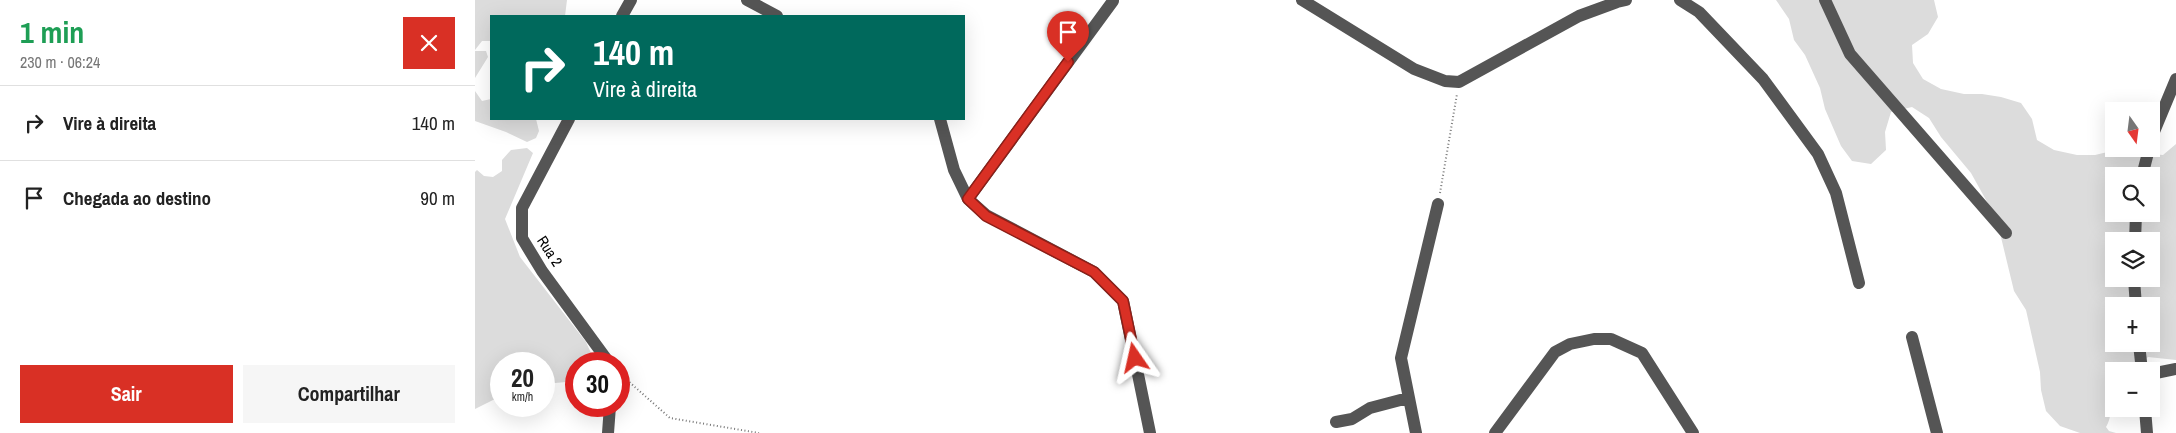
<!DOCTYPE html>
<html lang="pt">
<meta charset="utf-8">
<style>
:root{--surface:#fff;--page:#f6f6f6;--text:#222;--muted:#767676;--line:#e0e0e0;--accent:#d93025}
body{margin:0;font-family:"Archivo Narrow",sans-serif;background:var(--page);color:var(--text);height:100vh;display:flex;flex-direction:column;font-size:19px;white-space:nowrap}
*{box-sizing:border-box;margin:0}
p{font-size:16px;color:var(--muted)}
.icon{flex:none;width:28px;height:28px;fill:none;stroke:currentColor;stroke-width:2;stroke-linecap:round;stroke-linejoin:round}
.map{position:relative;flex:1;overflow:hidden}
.side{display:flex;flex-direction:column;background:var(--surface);width:475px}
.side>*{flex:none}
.banner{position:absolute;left:15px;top:15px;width:475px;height:105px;border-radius:0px;box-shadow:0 5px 20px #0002;background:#00695c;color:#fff;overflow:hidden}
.needle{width:32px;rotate:166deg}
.controls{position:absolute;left:1630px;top:102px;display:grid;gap:10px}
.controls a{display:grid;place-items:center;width:55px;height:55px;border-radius:0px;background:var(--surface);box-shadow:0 5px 20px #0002;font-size:25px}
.speed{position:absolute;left:15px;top:352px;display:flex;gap:10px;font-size:25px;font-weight:700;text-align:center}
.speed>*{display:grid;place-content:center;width:65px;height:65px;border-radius:50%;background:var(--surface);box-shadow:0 5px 20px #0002;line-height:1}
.speed small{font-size:12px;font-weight:400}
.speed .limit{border:8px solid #d22;background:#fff;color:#111}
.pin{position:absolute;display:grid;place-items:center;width:42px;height:42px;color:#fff;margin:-51px -21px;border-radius:50% 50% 50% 0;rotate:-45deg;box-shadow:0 0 5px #0007}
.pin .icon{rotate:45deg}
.me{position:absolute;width:55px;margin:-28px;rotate:349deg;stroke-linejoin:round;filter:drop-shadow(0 0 4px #0008)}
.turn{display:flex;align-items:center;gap:18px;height:105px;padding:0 20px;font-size:22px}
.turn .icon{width:65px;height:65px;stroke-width:2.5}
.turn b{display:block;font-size:35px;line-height:42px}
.round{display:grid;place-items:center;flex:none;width:52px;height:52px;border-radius:0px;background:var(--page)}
.headline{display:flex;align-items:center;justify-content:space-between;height:85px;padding:0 20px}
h1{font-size:30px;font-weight:700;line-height:38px;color:#1e9e55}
.primary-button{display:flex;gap:10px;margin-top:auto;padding:10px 20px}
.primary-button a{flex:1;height:58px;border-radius:0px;background:var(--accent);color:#fff;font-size:20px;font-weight:700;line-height:58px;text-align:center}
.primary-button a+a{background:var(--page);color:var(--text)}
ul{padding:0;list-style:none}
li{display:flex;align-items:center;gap:15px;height:75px;padding:0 20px;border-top:1px solid var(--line)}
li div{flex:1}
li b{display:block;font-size:19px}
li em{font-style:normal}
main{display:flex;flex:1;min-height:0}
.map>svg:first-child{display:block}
</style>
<main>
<section class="side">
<div class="headline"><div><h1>1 min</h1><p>230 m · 06:24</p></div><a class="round" style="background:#d93025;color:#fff"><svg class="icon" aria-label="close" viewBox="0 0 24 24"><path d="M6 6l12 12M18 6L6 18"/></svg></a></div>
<ul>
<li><svg class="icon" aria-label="right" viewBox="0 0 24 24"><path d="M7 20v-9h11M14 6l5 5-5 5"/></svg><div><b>Vire à direita</b></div><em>140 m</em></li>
<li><svg class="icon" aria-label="arrive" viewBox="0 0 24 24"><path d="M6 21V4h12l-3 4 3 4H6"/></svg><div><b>Chegada ao destino</b></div><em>90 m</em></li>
</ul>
<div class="primary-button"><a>Sair</a><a>Compartilhar</a></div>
</section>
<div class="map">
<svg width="1701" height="433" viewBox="0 0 1701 433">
<rect width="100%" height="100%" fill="#fff"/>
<path fill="#dcdcdc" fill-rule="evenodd" d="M0 0H92L90 16H16V41H7L0 50Z
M1301 0H1459L1463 17 1453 34 1437 45 1438 63 1448 79 1466 89 1489 94H1507L1526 97 1546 103 1557 119 1562 140 1579 150 1602 155H1620L1641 150 1688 155 1701 144V360L1673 357 1657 371H1639C1639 379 1638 384 1636 391 1633 405 1639 413 1631 427L1634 431 1641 433H1605L1585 426 1571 411 1566 390 1565 372 1551 310 1539 291 1524 229 1516 209 1496 173 1466 137 1454 118 1437 107 1416 112 1410 132 1411 150 1396 164 1377 161 1366 146 1350 109 1345 88 1330 55 1319 40 1314 19ZM1639 176H1676V214H1639ZM1639 241H1676V279H1639ZM1639 306H1676V344H1639Z
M0 51H11L13 57 0 78Z
M0 91 7 101 16 99V119H61L64 131 61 138 52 142 31 132 0 121Z
M52 148 58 153 30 219 45 257 111 342 121 364H101V389L91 382 69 384V364H26V396L0 409V172L2 170 9 176 18 177 27 171V160L36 150Z"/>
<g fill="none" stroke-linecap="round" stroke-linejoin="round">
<path stroke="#777" stroke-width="2" stroke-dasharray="1 2.5" stroke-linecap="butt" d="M965 193 982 94
M144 373 195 418 284 433"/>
<path stroke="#555" stroke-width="12" d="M272 0 302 16
M827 0 939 69 970 81 984 82 1104 16 1142 2 1151 0
M1205 0 1224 12 1288 79 1343 154 1361 193 1384 283
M1350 0 1375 54 1531 233
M147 16 156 0
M94 119 47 208V238L67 271 135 364
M465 119 479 170 493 199 511 215 619 272 648 301 675 433
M1676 139 1701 79
M1667 176 1674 149
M493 199 638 1
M1660 241 1661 214
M1659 279 1661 306
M1437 337 1462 433
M1664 344 1667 371
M1676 374 1701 369
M1670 409 1672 433
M861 422 877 419 895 408 933 398
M133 433 135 406
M941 433 926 358 963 204
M1020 433 1080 352 1095 344 1119 339H1136L1167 353 1218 433"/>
</g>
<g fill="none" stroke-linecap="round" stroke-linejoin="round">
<g stroke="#8d1f18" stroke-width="12">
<path id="route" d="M593 62 493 199 511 216 619 272 648 301 660 358"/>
</g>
<use href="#route" stroke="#d93025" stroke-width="9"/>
</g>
<g text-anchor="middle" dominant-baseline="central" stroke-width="4" stroke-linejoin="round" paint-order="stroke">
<g font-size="15" fill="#000" stroke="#fff">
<text transform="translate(75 251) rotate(57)">Rua 2</text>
</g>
</g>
</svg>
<div class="controls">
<a><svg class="needle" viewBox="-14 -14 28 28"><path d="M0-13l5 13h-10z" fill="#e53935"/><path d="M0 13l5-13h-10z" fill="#767676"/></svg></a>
<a><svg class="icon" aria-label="search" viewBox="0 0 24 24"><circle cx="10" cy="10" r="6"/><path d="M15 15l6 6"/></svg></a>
<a><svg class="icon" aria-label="layers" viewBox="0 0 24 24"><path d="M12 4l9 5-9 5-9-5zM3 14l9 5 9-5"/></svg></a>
<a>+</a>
<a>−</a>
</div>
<div class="speed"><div>20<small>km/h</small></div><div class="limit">30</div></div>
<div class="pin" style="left:593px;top:62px;background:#d93025"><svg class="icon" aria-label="arrive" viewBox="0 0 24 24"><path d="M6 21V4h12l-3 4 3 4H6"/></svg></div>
<svg class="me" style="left:660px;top:358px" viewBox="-20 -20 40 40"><path d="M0-17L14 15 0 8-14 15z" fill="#d93025" stroke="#fff" stroke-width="4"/></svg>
<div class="banner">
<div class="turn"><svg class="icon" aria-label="right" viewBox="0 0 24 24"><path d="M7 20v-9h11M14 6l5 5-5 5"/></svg><div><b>140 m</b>Vire à direita</div></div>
</div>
</div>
</main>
